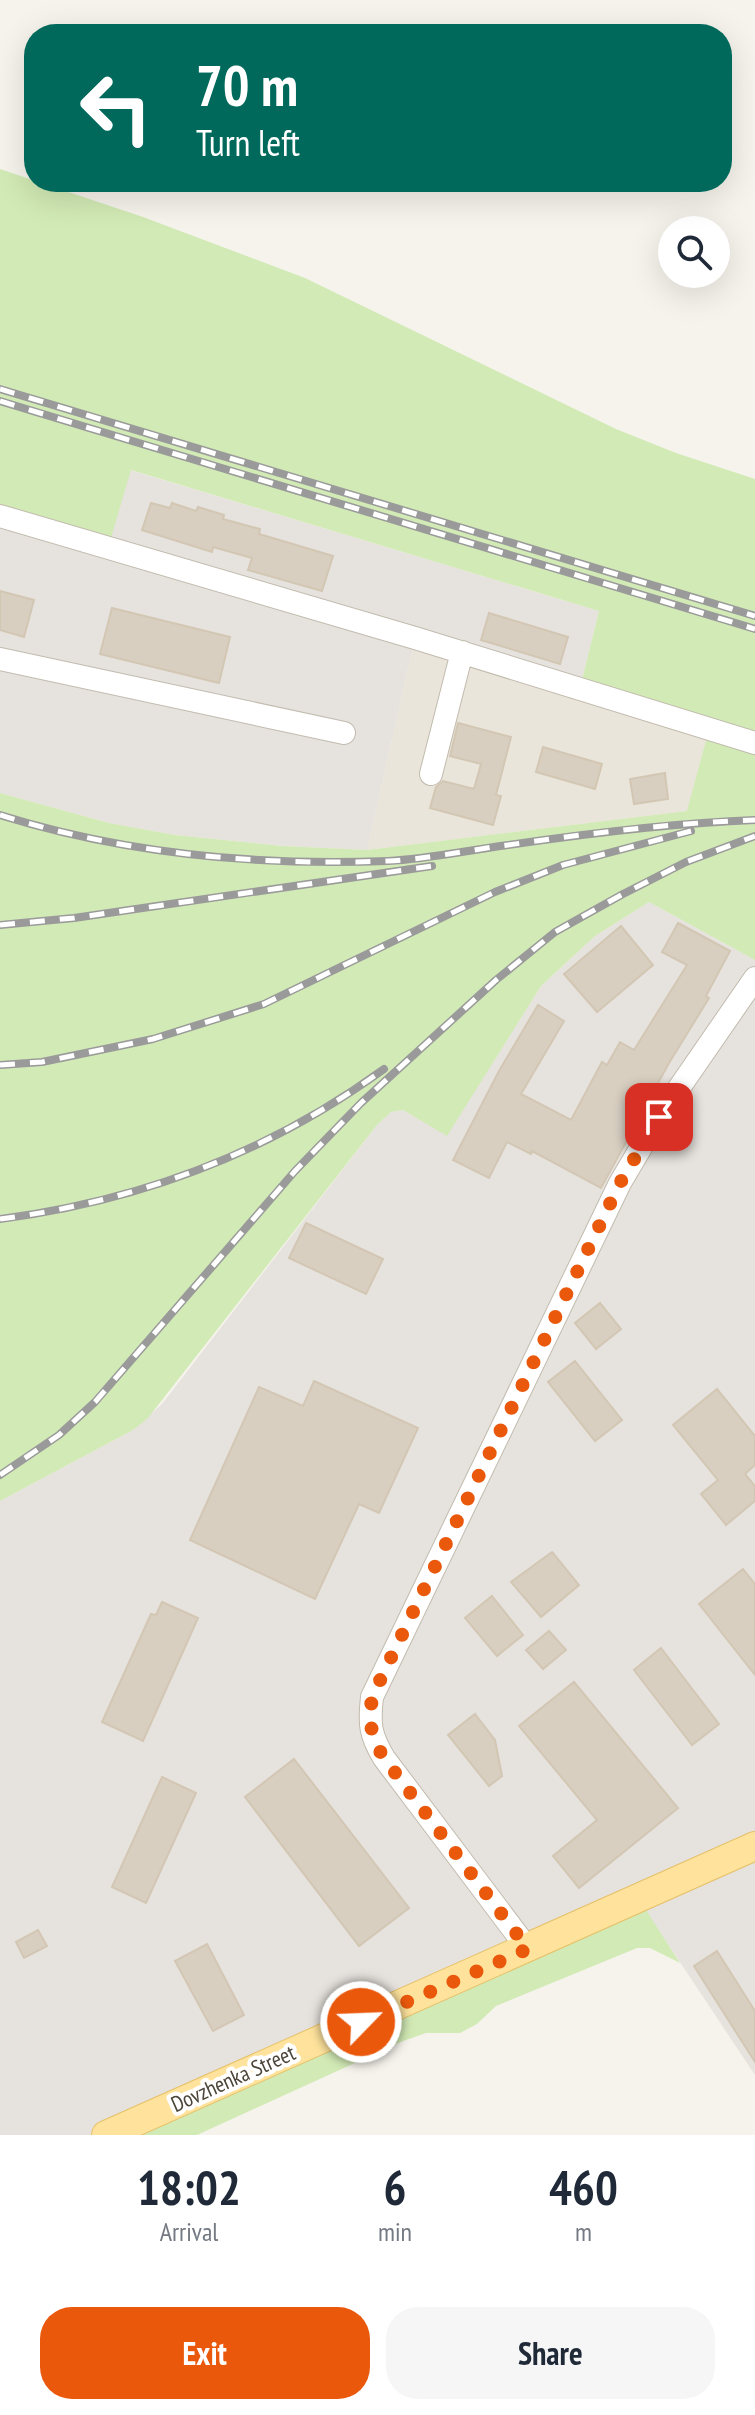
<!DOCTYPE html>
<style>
:root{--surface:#fff;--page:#f6f6f7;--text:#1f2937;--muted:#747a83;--accent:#ea580c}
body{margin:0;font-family:"PT Sans Narrow",sans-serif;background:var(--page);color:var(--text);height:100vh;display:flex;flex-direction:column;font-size:30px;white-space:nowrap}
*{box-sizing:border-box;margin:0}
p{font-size:26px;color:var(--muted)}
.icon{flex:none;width:44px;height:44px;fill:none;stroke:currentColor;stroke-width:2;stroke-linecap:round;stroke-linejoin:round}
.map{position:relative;height:2135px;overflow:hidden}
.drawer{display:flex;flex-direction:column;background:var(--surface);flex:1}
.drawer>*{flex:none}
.banner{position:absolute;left:24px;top:24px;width:708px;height:168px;border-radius:32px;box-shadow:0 8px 32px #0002;background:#00695c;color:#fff;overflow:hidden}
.controls{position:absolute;left:658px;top:216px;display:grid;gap:16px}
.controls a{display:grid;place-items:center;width:72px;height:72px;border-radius:50%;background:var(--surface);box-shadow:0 8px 32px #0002;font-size:40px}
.pin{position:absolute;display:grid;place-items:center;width:68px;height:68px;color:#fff;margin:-34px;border-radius:16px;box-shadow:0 4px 12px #0006}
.me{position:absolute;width:88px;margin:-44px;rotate:66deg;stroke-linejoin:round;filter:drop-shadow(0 0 6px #0008)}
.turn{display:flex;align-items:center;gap:28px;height:168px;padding:0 40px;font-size:36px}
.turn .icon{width:104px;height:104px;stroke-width:2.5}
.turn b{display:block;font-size:56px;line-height:68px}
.eta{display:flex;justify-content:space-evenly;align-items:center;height:136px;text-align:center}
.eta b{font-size:48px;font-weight:800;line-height:56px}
.cta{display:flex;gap:16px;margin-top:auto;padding:16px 40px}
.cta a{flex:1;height:92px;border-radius:32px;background:var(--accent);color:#fff;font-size:32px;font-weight:800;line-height:92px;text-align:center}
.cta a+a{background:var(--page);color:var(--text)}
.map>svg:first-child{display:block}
</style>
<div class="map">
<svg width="755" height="2135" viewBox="0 0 755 2135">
<rect width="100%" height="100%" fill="#f6f3ec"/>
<path fill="#eae5da" d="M415 638 709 728 688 811 367 850Z"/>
<path fill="#e6e2dd" d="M130 470 599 611 580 688 415 638 367 850 282 846 175 835 109 823 0 793V515Z
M649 902 755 960V2075L638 1899 106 2135H0V1501L133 1430 162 1404 377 1125 391 1112 403 1110 447 1135 541 986 595 936Z"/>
<path fill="#d2eab5" d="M0 169 143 217 305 278 616 429 676 453 755 479V730L752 742 755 743V960L649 902 595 936 541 986 447 1136 403 1110 391 1112 377 1125 148 1418 133 1430 0 1501V793L109 823 175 835 282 846 367 850 687 811 709 729 580 688 599 611 131 470 108 548 0 515Z
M639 1899 680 1963 650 1948H637L496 2006 477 2024 460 2033H426L403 2041 197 2135H106Z"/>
<path fill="#d8cfc1" stroke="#d3c7b4" stroke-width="2" d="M151 503 170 508 172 503 196 511 198 507 224 515 223 519 260 529 259 534 333 556 322 591 248 570 252 558 213 547 212 552 142 530Z
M0 591 34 600 24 637 0 630Z
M112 608 230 637 219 683 100 654Z
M489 613 568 637 560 664 481 640Z
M458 723 511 737 496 795 501 796 493 825 430 808 436 787 443 781 474 789 481 764 450 756Z
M543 747 602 764 595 789 536 772Z
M665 773 668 799 634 804 630 779Z
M678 923 730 951 706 996 709 998 669 1063 601 1188 532 1151 531 1154 507 1142 489 1178 453 1160 499 1071 538 1005 564 1021 521 1094 571 1120 602 1062 607 1065 620 1042 634 1050 687 965 662 952Z
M621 926 653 965 597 1012 564 974Z
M306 1223 383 1259 366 1294 289 1258Z
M600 1303 621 1329 596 1349 575 1323Z
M575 1361 622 1420 595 1441 548 1382Z
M314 1381 418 1428 379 1513 359 1504 315 1599 190 1540 259 1387 303 1406Z
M717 1389 755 1436V1465L745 1474 755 1486V1501L726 1525 701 1494 718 1480 673 1425Z
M552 1552 579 1585 541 1617 511 1582Z
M743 1569 755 1584V1675L699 1604Z
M492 1596 523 1635 497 1656 465 1618Z
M162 1602 198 1618 143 1741 102 1722 151 1614 156 1615Z
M549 1631 566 1650 543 1669 526 1650Z
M661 1648 719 1724 692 1745 634 1670Z
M574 1682 678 1808 579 1888 553 1856 597 1820 519 1726Z
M475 1714 495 1740 502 1776 489 1786 448 1735Z
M294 1759 409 1908 359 1946 245 1797Z
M162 1777 196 1793 146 1903 112 1887Z
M38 1930 47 1946 24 1958 16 1942Z
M207 1944 244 2015 213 2031 175 1961Z
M717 1951 755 2011V2062L694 1966Z"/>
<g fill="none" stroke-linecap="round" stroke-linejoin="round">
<g stroke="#c2bbae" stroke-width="24">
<path id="minor" d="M0 516 415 638 755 743
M0 659 344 733
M431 774 462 652
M528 1949 384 1758C370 1735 369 1724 372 1697L620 1183 659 1117 755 978"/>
</g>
<g stroke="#e6c16a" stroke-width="30">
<path id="major" d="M106 2135 755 1846"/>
</g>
<use href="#minor" stroke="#fff" stroke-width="22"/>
<use href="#major" stroke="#ffe39c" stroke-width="28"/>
<g stroke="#9a9a9a" stroke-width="8">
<path id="rail" d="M0 389 755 616
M0 401 755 629
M0 815C126 854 257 866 388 861 428 859 469 850 508 845 591 833 672 823 755 820
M0 925 74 918 432 866
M0 1065 42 1062 153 1039 264 1004 495 892 563 865 691 831
M0 1219C139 1201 270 1152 384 1069
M0 1475 59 1435 95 1402 295 1171 361 1103 496 980 555 932 623 894 686 862 755 836"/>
</g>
<use href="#rail" stroke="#fff" stroke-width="5" stroke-dasharray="15" stroke-linecap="butt"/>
</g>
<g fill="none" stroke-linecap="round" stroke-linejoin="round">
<path stroke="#ea580c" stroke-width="14" stroke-dasharray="0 25.2" d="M361 2022 528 1949 384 1758C370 1735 369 1724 372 1697L620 1183 659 1117"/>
</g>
<g text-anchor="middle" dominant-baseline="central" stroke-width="8" stroke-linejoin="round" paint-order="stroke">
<g font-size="22" fill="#4b4439" stroke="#fff">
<text transform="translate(233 2078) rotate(-24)">Dovzhenka Street</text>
</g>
</g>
</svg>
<div class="controls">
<a><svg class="icon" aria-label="search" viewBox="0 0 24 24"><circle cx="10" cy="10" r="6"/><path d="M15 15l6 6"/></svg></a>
</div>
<div class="pin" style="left:659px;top:1117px;background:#d93025"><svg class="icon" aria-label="arrive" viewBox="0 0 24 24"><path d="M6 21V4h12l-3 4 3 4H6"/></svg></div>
<svg class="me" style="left:361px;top:2022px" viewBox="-20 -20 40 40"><circle r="17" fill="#ea580c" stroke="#fff" stroke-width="3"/><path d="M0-11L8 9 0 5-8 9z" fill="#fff"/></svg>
<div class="banner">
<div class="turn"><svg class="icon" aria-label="left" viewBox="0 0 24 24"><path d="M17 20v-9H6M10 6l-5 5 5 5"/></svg><div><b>70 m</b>Turn left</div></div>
</div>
</div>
<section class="drawer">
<div class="eta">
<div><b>18:02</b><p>Arrival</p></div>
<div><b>6</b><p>min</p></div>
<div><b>460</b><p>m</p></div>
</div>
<div class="cta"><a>Exit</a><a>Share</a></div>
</section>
